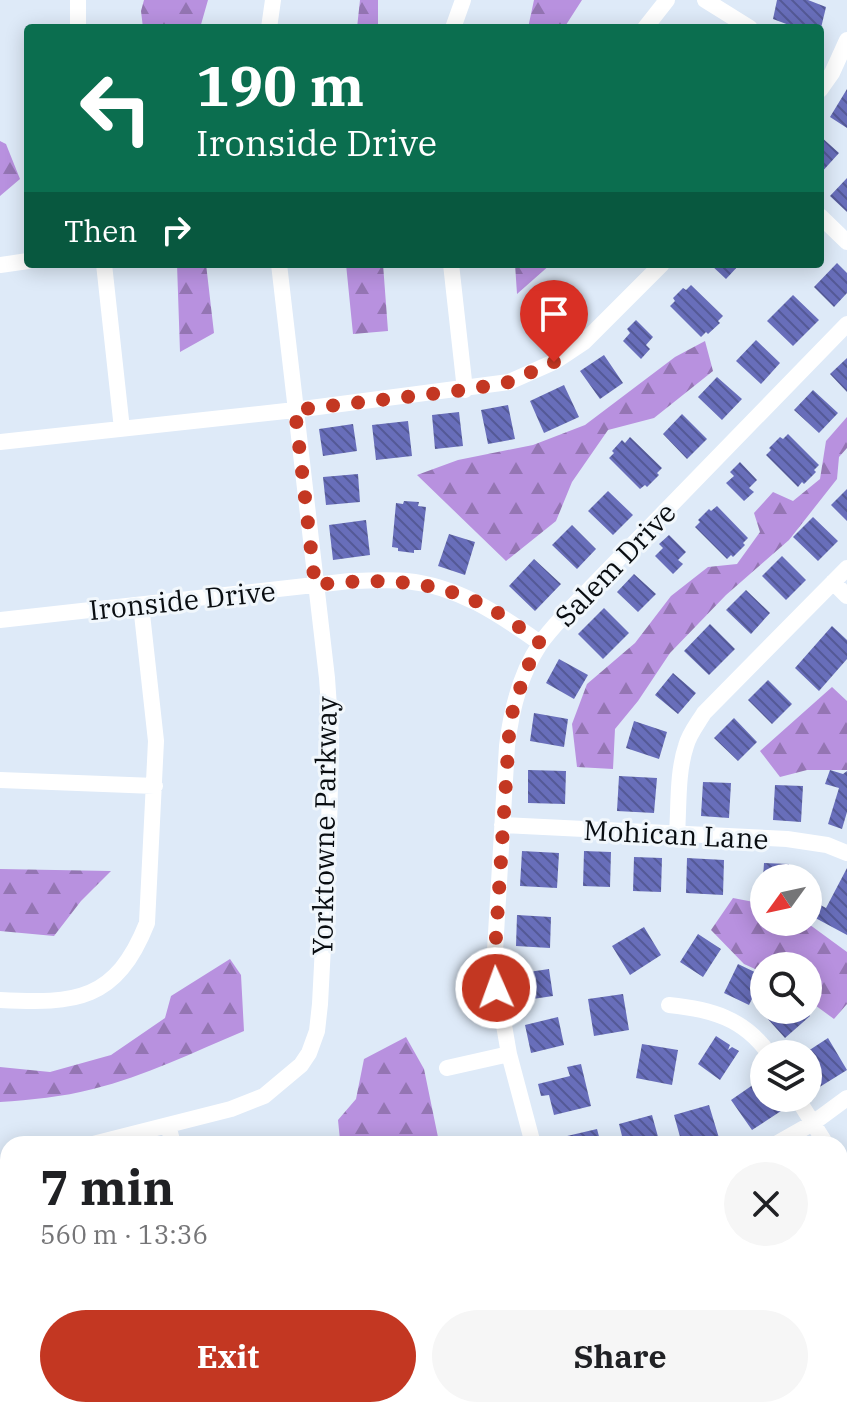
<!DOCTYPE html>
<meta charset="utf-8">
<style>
:root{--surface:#fff;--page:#f6f6f6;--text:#202124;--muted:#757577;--accent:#c33722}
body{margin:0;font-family:"IBM Plex Serif",serif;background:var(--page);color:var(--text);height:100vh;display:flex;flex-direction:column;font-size:30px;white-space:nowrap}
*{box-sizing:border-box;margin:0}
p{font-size:26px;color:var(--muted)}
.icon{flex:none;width:44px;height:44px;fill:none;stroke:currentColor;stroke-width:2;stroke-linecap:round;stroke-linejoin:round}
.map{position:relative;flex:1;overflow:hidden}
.panel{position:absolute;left:0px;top:1136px;width:848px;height:282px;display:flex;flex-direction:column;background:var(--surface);border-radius:24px 24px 0 0;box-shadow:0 4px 20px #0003}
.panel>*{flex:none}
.top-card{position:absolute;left:24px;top:24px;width:800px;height:244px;border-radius:8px;box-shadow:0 4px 20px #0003;background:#0b6e4f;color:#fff;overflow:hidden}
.needle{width:52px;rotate:237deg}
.buttons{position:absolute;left:750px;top:864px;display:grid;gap:16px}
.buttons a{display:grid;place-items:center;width:72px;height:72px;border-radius:50%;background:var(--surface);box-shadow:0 4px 20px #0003;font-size:40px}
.pin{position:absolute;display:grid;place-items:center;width:68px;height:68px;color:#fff;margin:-82px -34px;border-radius:50% 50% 50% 0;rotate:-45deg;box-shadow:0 0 8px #0007}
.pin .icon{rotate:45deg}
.me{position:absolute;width:88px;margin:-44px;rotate:358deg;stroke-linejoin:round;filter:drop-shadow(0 0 6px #0008)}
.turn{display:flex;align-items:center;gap:28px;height:168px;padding:0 40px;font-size:36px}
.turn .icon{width:104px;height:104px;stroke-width:2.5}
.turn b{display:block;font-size:56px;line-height:68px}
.then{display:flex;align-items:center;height:76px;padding:0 40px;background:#0003;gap:16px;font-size:30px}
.round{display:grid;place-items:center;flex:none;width:84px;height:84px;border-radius:42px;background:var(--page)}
.overview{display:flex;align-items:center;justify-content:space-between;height:136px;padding:0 40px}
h1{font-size:48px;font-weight:700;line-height:60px}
.button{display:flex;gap:16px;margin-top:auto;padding:16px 40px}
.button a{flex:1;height:92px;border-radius:48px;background:var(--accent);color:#fff;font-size:32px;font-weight:700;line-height:92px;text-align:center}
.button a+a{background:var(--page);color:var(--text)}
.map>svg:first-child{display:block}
</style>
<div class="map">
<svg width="847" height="1417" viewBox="0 0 847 1417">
<defs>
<pattern id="forest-firs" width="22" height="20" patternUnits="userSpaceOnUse" patternTransform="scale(2)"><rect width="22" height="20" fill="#b891df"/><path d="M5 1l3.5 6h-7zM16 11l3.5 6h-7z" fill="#9475b3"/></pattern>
<pattern id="building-back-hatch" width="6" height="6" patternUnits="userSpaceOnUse" patternTransform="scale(2)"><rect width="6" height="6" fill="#686eba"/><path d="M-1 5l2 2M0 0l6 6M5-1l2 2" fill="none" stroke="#545996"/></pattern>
</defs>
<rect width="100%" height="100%" fill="#deeaf8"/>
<path fill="url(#forest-firs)" d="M144 0H208L200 28H143L141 11Z
M360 0H378V28H357Z
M534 0H582L564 28H528Z
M0 141 6 144 20 179 0 196Z
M177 264H206L214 333 180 352Z
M346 264H383L388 331 353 334Z
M515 264H551L517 294Z
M705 341 713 371 654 418 608 430 572 482 556 521 506 561 417 475 458 460 533 445 585 425 675 357Z
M847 417V448L839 457 837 479 789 540 726 595 670 653 638 701 615 729 613 769 577 767 572 724 587 684 635 643 671 596 708 567 737 564 760 532 754 513 773 492 793 501 820 479 826 441Z
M832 687 847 701V770H807L780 777 760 751Z
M0 869 111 871 81 901 54 936 0 931Z
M733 898 764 904V922H806L847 952V1004L834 1019 808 1000V966H764V973L744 964 711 930Z
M230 959 241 975 244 1031C194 1052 145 1076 93 1089 62 1097 31 1100 0 1102V1067L50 1072 111 1055 165 1018 171 996Z
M406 1037 424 1069 439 1142 435 1144H336L340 1140 338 1120 356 1099 364 1059Z
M8 1234V1274L0 1275V1236Z
M35 1410H164L166 1417H0Z"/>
<path fill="url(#building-back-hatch)" d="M777 0H808L826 7 821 28H797L773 19Z
M847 89V128L830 117Z
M820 136 839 153 820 174Z
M847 178V212L830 196Z
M837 263 847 273V293L834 307 814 287Z
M710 264H740L726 279Z
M691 285 723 316 718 321 720 323 708 334 706 332 701 337 670 306 675 301 673 298 683 288 686 290Z
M793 295 819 320 793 346 767 321Z
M636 320 653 337 646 345 650 349 641 359 623 341 630 333 627 329Z
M756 340 780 363 761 384 736 361Z
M604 355 623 383 600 399 580 371Z
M847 358V392L830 374Z
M717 377 742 399 722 420 698 397Z
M564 385 579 417 544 433 530 401Z
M813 390 838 413 819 433 794 410Z
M508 405 515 439 488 444 481 410Z
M459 412 463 446 435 449 432 415Z
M682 414 707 439 687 459 663 434Z
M408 421 412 456 376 460 372 425Z
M353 424 357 451 323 456 319 429Z
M788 434 819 465 814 470 816 472 804 484 802 482 798 487 766 455 771 450 769 448 780 437 783 439Z
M630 437 662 468 657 473 659 475 647 487 645 485 640 489 609 458 614 453 612 451 622 440 625 443Z
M740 462 757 480 749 488 754 492 744 501 726 483 734 476 730 472Z
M358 474 360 502 326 505 323 477Z
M847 489V521L831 505Z
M608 491 633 515 613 535 588 511Z
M404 501 419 502 418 506 426 507 421 550H414V553L398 551V548L392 547 396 503 403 504Z
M717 506 748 538 743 543 745 545 733 557 731 555 727 559 695 527 700 522 698 520 709 509 711 511Z
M813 517 838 541 818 561 793 537Z
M366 520 370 555 333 560 329 525Z
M572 525 596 549 577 569 552 545Z
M449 534 475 542 465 575 438 566Z
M669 535 686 552 678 560 683 564 673 574 655 556 663 548 659 544Z
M782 556 806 580 786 600 762 576Z
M534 559 561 584 535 611 509 586Z
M634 574 656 594 638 612 617 592Z
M746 590 770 613 751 634 726 610Z
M604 608 629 633 603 659 578 634Z
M710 624 735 649 709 675 684 651Z
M832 626 847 640V659L819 691 795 668Z
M559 659 588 675 574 699 546 683Z
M673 673 696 693 678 714 655 695Z
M768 680 792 704 772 724 748 700Z
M534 713 568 719 564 747 530 741Z
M734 718 757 742 738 761 714 738Z
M634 721 667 732 659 759 626 748Z
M528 770 566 771 565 804 528 803Z
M830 770 843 774 847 771V812L842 829 828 824 839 788 825 784Z
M619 776 657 778 654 813 617 811Z
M703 782 731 783 729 818 701 816Z
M775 785 803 786 801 822 773 820Z
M522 851 559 853 557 888 520 886Z
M584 851 611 852 610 887 583 886Z
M634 857 662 858 661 892 633 891Z
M687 858 724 860 723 895 686 893Z
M764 863 789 864V878H763Z
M847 868V935L808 914 813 901 826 908Z
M517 915 551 917 550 948 516 946Z
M644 927 661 955 630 975 612 946Z
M698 934 721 949 703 977 680 962Z
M738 964 763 976 749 1005 724 993Z
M549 969 553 996 519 1001 515 974Z
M623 994 629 1030 594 1036 588 999Z
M774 1010H805L810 1016 785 1038 766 1017Z
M558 1017 564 1045 531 1053 525 1025Z
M716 1036 730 1045 728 1050 732 1047 739 1051 720 1080 698 1064Z
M828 1038 847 1070 818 1088 808 1073V1051Z
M642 1044 678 1050 672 1085 636 1078Z
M581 1064 591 1106 554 1115 549 1095 541 1096 538 1084 570 1076 567 1067Z
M760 1080 764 1086V1098H772L781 1111 752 1130 731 1100Z
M709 1105 719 1138 699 1144H682L674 1115Z
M652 1115 660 1144H624L619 1124Z
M597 1129 601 1144H551L550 1140Z"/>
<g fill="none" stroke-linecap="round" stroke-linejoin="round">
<path stroke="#fff" stroke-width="16" d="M705 0 750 28
M78 28V0
M269 28 273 0
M453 28 463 0
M645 28 667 0
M820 90 832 73 847 40
M820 216 847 242
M104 264 122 429
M451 264 465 390
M0 265 28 261
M0 442 295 410 509 382 554 362 584 342 662 264
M833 582 847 596
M0 620 350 581C368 581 388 579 406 581 458 586 499 614 540 643
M0 780 155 786
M502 825 787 839 827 845 847 853
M677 834C679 806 677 773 686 746 689 734 698 723 704 713L847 568
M0 1000C76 1004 116 1001 147 923L156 741 141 605
M669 1005C710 1009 744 1018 769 1054
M447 1068 509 1054
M797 1098 826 1144
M168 1125 173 1144
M93 1144 231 1109 264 1096 301 1065 309 1053 317 1031 320 1004 329 830 331 736 327 678 279 264
M533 1144 509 1054 494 968 507 746C511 711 520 674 540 644 548 632 559 621 569 610L847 324
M776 1144 813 1123 847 1098
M840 1166 847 1177
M0 1168 8 1166
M840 1308 847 1305
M0 1344 8 1342
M239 1410 241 1417
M428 1410 430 1417
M380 1417 397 1410"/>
</g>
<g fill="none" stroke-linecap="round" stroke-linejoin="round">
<path stroke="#c33722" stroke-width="14" stroke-dasharray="0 25.2" d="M496 988 494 968 510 720 526 670 540 643C524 631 507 617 489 608 435 578 375 578 315 585L295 410 465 390 509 382 554 362"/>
</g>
<g text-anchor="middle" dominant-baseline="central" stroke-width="6" stroke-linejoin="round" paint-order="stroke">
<g font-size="28" fill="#090d11" stroke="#f1f7fc">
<text transform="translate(615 564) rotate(-46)">Salem Drive</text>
<text transform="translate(182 600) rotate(-6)">Ironside Drive</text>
<text transform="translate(324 826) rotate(-89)">Yorktowne Parkway</text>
<text transform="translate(676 834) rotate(3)">Mohican Lane</text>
</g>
</g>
</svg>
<div class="buttons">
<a><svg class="needle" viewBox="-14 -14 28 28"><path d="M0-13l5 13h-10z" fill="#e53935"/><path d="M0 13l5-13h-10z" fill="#757577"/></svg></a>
<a><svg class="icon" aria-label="search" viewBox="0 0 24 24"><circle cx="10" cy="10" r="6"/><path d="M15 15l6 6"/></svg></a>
<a><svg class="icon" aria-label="layers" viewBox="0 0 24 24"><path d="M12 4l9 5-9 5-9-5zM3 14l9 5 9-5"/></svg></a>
</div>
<div class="pin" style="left:554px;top:362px;background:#d93025"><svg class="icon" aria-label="arrive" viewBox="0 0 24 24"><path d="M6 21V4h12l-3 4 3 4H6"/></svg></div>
<svg class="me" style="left:496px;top:988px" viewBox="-20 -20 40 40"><circle r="17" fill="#c33722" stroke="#fff" stroke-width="3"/><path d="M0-11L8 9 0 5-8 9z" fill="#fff"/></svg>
<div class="top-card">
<div class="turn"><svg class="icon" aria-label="left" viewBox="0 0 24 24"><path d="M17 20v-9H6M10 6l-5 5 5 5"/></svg><div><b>190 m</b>Ironside Drive</div></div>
<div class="then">Then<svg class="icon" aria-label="right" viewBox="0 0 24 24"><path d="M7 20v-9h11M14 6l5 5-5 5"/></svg></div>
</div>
<section class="panel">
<div class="overview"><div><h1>7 min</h1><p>560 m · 13:36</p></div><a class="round"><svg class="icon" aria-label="close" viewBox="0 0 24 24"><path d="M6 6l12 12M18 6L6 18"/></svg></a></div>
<div class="button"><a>Exit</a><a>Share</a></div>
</section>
</div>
